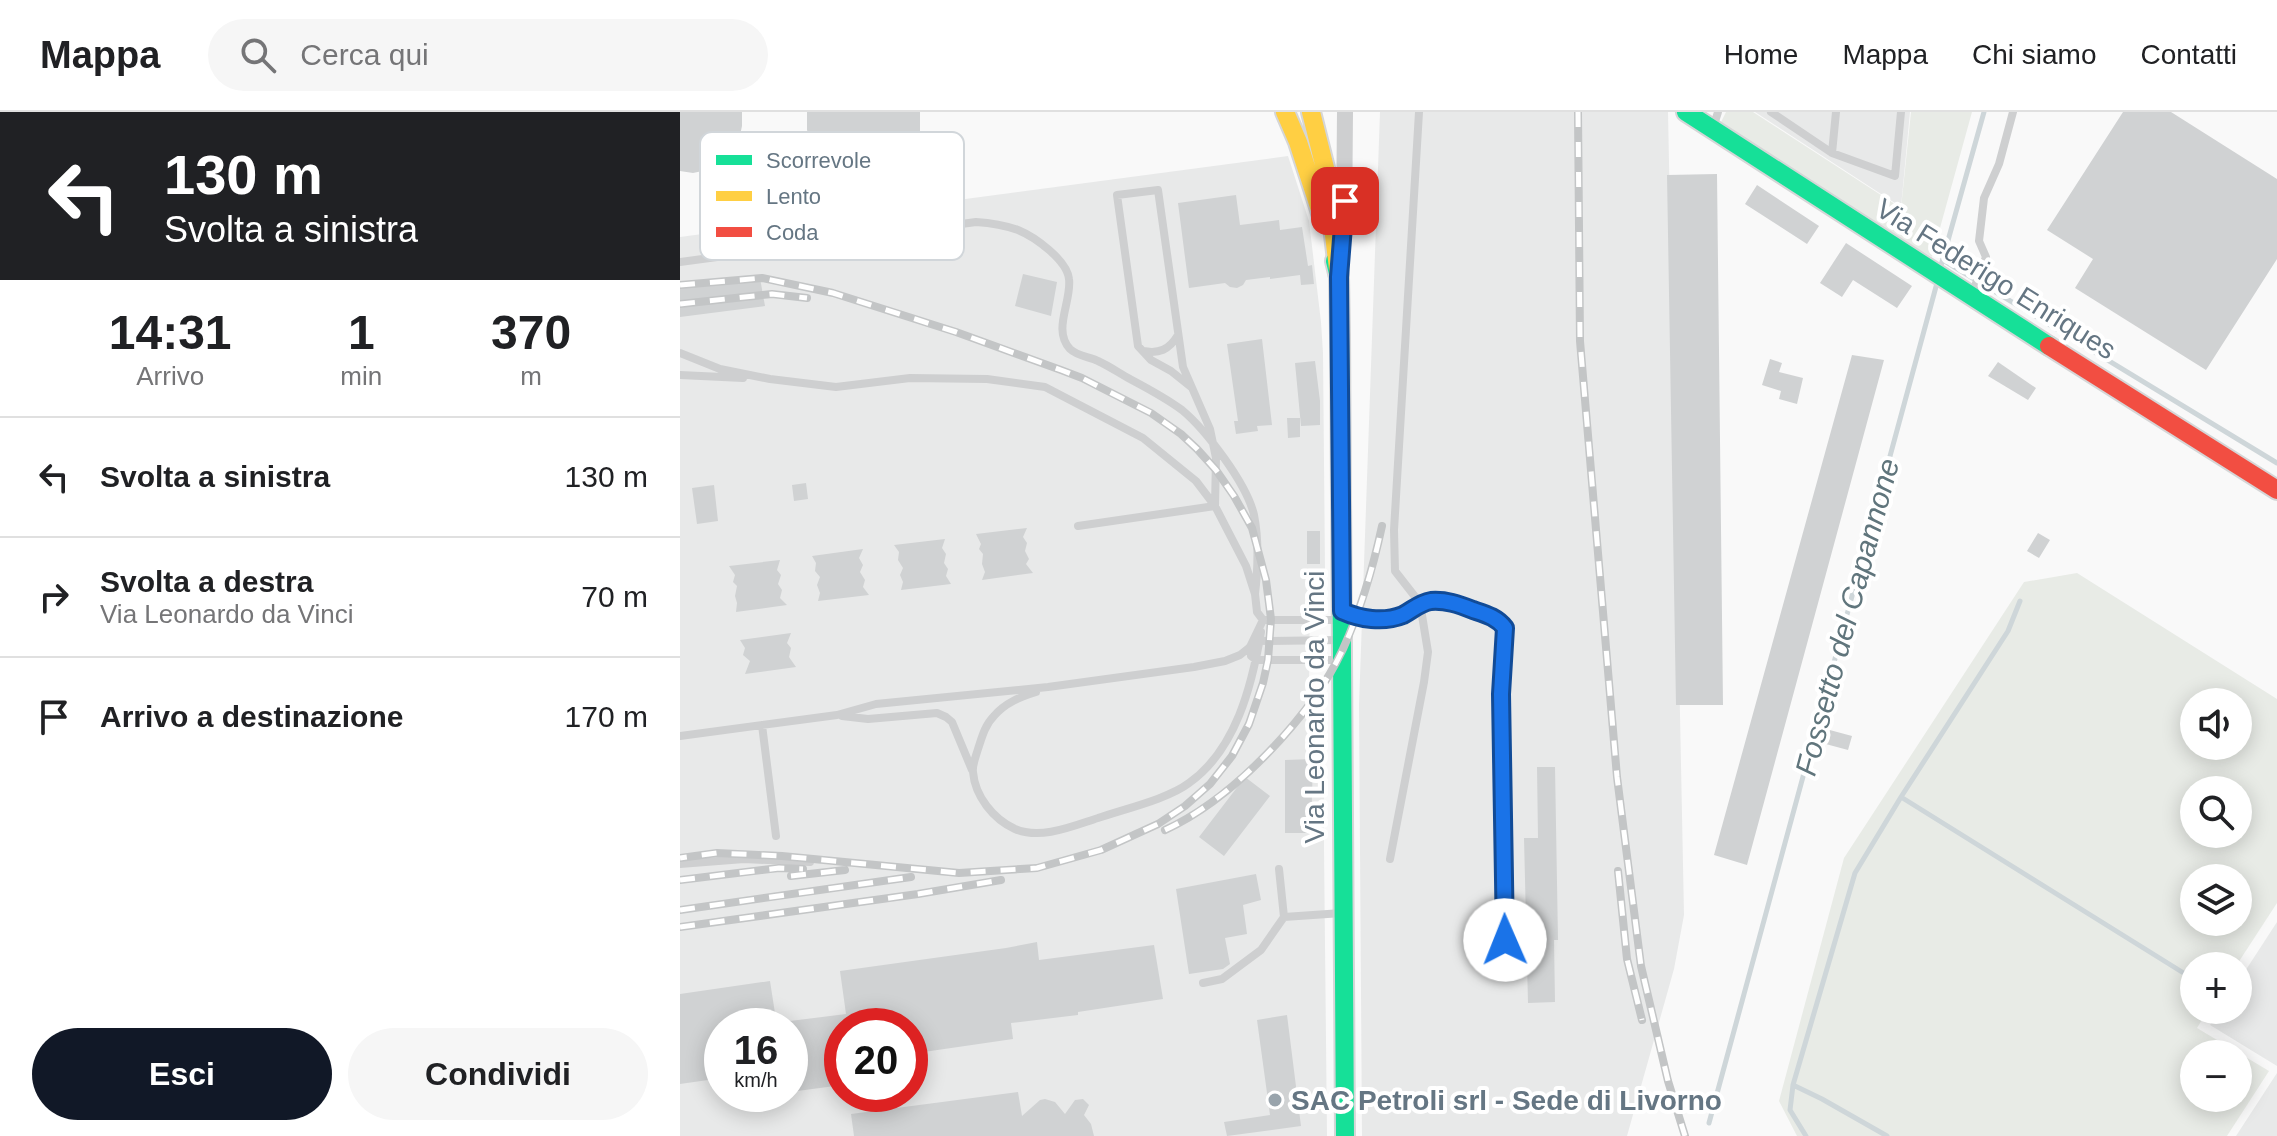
<!DOCTYPE html>
<html lang="it">
<meta charset="utf-8">
<style>
:root{--surface:#fff;--page:#f6f6f6;--text:#202124;--muted:#757577;--line:#e0e0e0;--accent:#111827}
body{margin:0;font-family:Arial,sans-serif;background:var(--page);color:var(--text);height:100vh;display:flex;flex-direction:column;font-size:30px;white-space:nowrap}
*{box-sizing:border-box;margin:0}
p{font-size:26px;color:var(--muted)}
.icon{flex:none;width:44px;height:44px;fill:none;stroke:currentColor;stroke-width:2;stroke-linecap:round;stroke-linejoin:round}
.map{position:relative;flex:1;overflow:hidden}
.sheet{display:flex;flex-direction:column;background:var(--surface);width:680px}
.sheet>*{flex:none}
.top-card{background:#202124;color:#fff;overflow:hidden}
.fabs{position:absolute;left:1500px;top:576px;display:grid;gap:16px}
.fabs a{display:grid;place-items:center;width:72px;height:72px;border-radius:50%;background:var(--surface);box-shadow:0 4px 20px #0003;font-size:40px}
.speed{position:absolute;left:24px;top:896px;display:flex;gap:16px;font-size:40px;font-weight:700;text-align:center}
.speed>*{display:grid;place-content:center;width:104px;height:104px;border-radius:50%;background:var(--surface);box-shadow:0 4px 20px #0003;line-height:1}
.speed small{font-size:20px;font-weight:400}
.speed .limit{border:12px solid #d22;background:#fff;color:#111}
.pin{position:absolute;display:grid;place-items:center;width:68px;height:68px;color:#fff;margin:-34px;border-radius:16px;box-shadow:0 4px 12px #0006}
.me{position:absolute;width:88px;margin:-44px;rotate:359deg;stroke-linejoin:round;filter:drop-shadow(0 0 6px #0008)}
.turn{display:flex;align-items:center;gap:28px;height:168px;padding:0 32px;font-size:36px}
.turn .icon{width:104px;height:104px;stroke-width:2.5}
.turn b{display:block;font-size:56px;line-height:68px}
.eta{display:flex;justify-content:space-evenly;align-items:center;height:136px;text-align:center}
.eta b{font-size:48px;font-weight:700;line-height:56px}
.primary-button{display:flex;gap:16px;margin-top:auto;padding:16px 32px}
.primary-button a{flex:1;height:92px;border-radius:48px;background:var(--accent);color:#fff;font-size:32px;font-weight:700;line-height:92px;text-align:center}
.primary-button a+a{background:var(--page);color:var(--text)}
ul{padding:0;list-style:none}
li{display:flex;align-items:center;gap:24px;height:120px;padding:0 32px;border-top:2px solid var(--line)}
li div{flex:1}
li b{display:block;font-size:30px}
li em{font-style:normal}
header{display:flex;align-items:center;gap:48px;box-sizing:border-box;height:112px;padding:0 40px;background:var(--surface);border-bottom:2px solid var(--line)}
header strong{font-size:38px}
nav{display:flex;gap:44px;margin-inline-start:auto;font-size:28px}
.search{width:560px;height:72px;background:var(--page);display:flex;align-items:center;gap:20px;box-sizing:border-box;padding:0 28px;border-radius:44px;color:var(--muted);font-size:30px}
main{display:flex;flex:1;min-height:0}
.map>svg:first-child{display:block}
</style>
<header>
<strong>Mappa</strong>
<div class="search"><svg class="icon" aria-label="search" viewBox="0 0 24 24"><circle cx="10" cy="10" r="6"/><path d="M15 15l6 6"/></svg>Cerca qui</div>
<nav><a>Home</a><a>Mappa</a><a>Chi siamo</a><a>Contatti</a></nav>
</header>
<main>
<section class="sheet">
<div class="top-card">
<div class="turn"><svg class="icon" aria-label="left" viewBox="0 0 24 24"><path d="M17 20v-9H6M10 6l-5 5 5 5"/></svg><div><b>130 m</b>Svolta a sinistra</div></div>
</div>
<div class="eta">
<div><b>14:31</b><p>Arrivo</p></div>
<div><b>1</b><p>min</p></div>
<div><b>370</b><p>m</p></div>
</div>
<ul>
<li><svg class="icon" aria-label="left" viewBox="0 0 24 24"><path d="M17 20v-9H6M10 6l-5 5 5 5"/></svg><div><b>Svolta a sinistra</b></div><em>130 m</em></li>
<li><svg class="icon" aria-label="right" viewBox="0 0 24 24"><path d="M7 20v-9h11M14 6l5 5-5 5"/></svg><div><b>Svolta a destra</b><p>Via Leonardo da Vinci</p></div><em>70 m</em></li>
<li><svg class="icon" aria-label="arrive" viewBox="0 0 24 24"><path d="M6 21V4h12l-3 4 3 4H6"/></svg><div><b>Arrivo a destinazione</b></div><em>170 m</em></li>
</ul>
<div class="primary-button"><a>Esci</a><a>Condividi</a></div>
</section>
<div class="map">
<svg width="1597" height="1024" viewBox="0 0 1597 1024">
<rect width="100%" height="100%" fill="#f9f9f9"/>
<path fill="#e8e9e9" fill-rule="evenodd" d="M700 0H988L1004 803 994 857 947 1024H682L679 593Z
M1075 0H1230L1221 95Z
M608 44 629 109 641 210 643 241 645 458 630 470 629 574 644 586V736L647 1024H0V125ZM42 914H110V982H42ZM162 914H230V982H162Z
M1597 810V954L1530 913 1540 898H1558V870Z
M1597 961V1024H1556Z"/>
<path fill="#e8ebe6" fill-rule="evenodd" d="M1046 0H1073L1221 96 1231 0H1292L1252 145 1186 107 1040 12Z
M1397 461 1597 587V791L1556 854H1514V898H1528L1517 916 1589 959 1547 1024H1117L1099 989 1164 746 1344 470ZM1514 590H1558V634H1514ZM1514 678H1558V722H1514ZM1514 766H1558V810H1514ZM1514 942H1558V986H1514Z"/>
<g fill="none" stroke-linecap="round" stroke-linejoin="round">
<path stroke="#ced6d9" stroke-width="5" d="M1263 148 1597 351
M1260 157 1304 0
M1221 685 1510 865
M1113 973 1142 987 1207 1024
M1029 1011 1257 171
M1126 1024 1110 998 1113 973 1175 761 1221 685 1328 519 1340 489"/>
</g>
<path fill="#d0d2d3" d="M0 0H62V14L59 28 51 41 41 51 27 58 13 61 0 59Z
M127 0H240V19L233 37 220 52 203 62 183 66 164 62 147 52 134 37 127 18Z
M1443 0H1491L1597 67V147L1526 258 1395 176 1413 147 1367 118Z
M1037 62 1043 593H996L987 63Z
M1077 73 1139 114 1127 132 1065 92Z
M556 83 560 113 599 108 600 118 622 115 628 154 632 153 634 172 621 173 620 163 590 167V165L566 168 563 173 557 176 550 175 545 171 509 176 498 91Z
M1166 131 1232 174 1217 196 1173 168 1162 185 1140 171Z
M343 162 377 170 371 204 335 194Z
M80 166 85 194 0 205V176Z
M582 227 592 313 577 314 578 319 556 322 554 309H558L547 232Z
M1172 243 1204 248 1067 753 1034 743Z
M1090 247 1102 251 1099 260 1123 266 1117 292 1099 287 1101 279 1082 273Z
M635 249 640 289V313L621 314 615 251Z
M1318 250 1356 276 1348 288 1308 264Z
M607 306H620V325L608 326Z
M126 371 128 387 114 389 112 373Z
M34 373 38 409 17 412 12 376Z
M347 416 343 425 347 431 345 439 349 447 346 452 353 461 302 468 305 460 302 452 303 442 299 437 301 432 296 422Z
M627 419H640V452H627Z
M1358 421 1370 428 1359 446 1347 439Z
M265 427 262 436 266 442 264 451 268 457 266 464 271 472 221 478 223 470 220 463 223 456 218 448 219 440 214 433Z
M183 437 179 446 183 453 180 460 185 468 183 475 189 483 138 489 140 481 137 473 140 465 135 459 136 451 132 444Z
M100 448 97 458 101 463 98 472 102 478 100 486 107 493 56 500 57 491 55 484 57 474 53 470 55 463 49 454Z
M111 521 107 531 111 536 109 545 116 555 65 562 70 549 63 543 65 536 60 528Z
M1146 617 1172 624 1168 638 1142 631Z
M633 647 631 721H605V648Z
M857 655H875L878 828H874L875 890 848 891 844 726H858Z
M565 665 590 684 544 744 519 725Z
M576 762 581 788 563 793 567 822 545 826 550 852 543 857 509 862 496 777Z
M357 830 359 848 474 833 483 887 398 900V903L331 911 333 927 230 942V914H162V973L110 980V909L166 902 160 859 326 836Z
M90 869 97 914H42V966L0 972V882Z
M607 903 621 1014 547 1024 544 1010 590 1003 577 908Z
M338 980 342 1004 360 988 365 987 375 990 385 1002 395 988 403 987 409 993 404 1003 411 1012 414 1024H174L171 1002Z"/>
<g fill="none" stroke-linecap="round" stroke-linejoin="round">
<g stroke="#d5d6d7" stroke-width="22">
<path id="fast" d="M1006 0 1369 234
M655 149 659 165 660 224 665 1024"/>
</g>
<g stroke="#d5d6d7" stroke-width="22">
<path id="slow" d="M605 0 618 30 642 104
M631 0 647 64 659 165"/>
</g>
<g stroke="#d5d6d7" stroke-width="22">
<path id="jam" d="M1369 234 1597 378"/>
</g>
<path stroke="#cecfd0" stroke-width="8" d="M1091 0 1152 41 1215 64 1221 0
M1033 16 1038 0
M1152 41 1156 0
M0 150 296 110C311 111 324 113 338 118 355 125 387 148 389 167 392 189 372 218 390 237 397 244 410 245 418 249 429 254 439 261 450 267 467 276 486 286 502 298 526 318 567 372 574 403 579 428 578 456 575 482
M1292 182 1306 145 1299 129 1304 86 1319 52 1333 0
M463 239C479 242 489 238 498 223
M0 241 40 257 90 267 156 275 230 266 307 267 365 275 463 326 516 369 535 394 566 454 575 482 577 500 583 508H660
M0 263 63 266
M398 414 535 394 536 346 530 317 503 255 478 78 437 83 458 234 471 248 491 259 511 275
M663 499C680 508 705 511 724 502 731 499 736 492 745 490 763 486 777 492 793 498 806 502 817 505 825 516L821 582 825 828
M576 525 580 529 661 528
M570 535 571 544 576 548H659
M356 580C340 585 325 591 314 604 305 613 302 625 298 637 296 644 292 653 293 660 295 684 313 707 335 717 361 728 393 714 418 706 444 697 488 687 509 671 556 638 572 573 581 520
M162 604 188 607 257 601 266 605 272 610 292 658
M82 613 96 724
M0 624 157 603 196 592 368 575 514 555 545 549 560 543 570 535 583 508
M710 747 744 570 748 540 740 491 715 459 714 418 739 0
M0 752 64 747 130 750
M604 805 662 801
M523 871 542 867 581 838 604 805 599 757"/>
<path stroke="#cecfd0" stroke-width="16" d="M664 116 665 0"/>
<use href="#fast" stroke="#16e098" stroke-width="18"/>
<use href="#slow" stroke="#ffcf43" stroke-width="18"/>
<use href="#jam" stroke="#f24e42" stroke-width="18"/>
<g stroke="#c3c5c6" stroke-width="8">
<path id="rail" d="M898 0 900 229 937 665 961 854 988 969 1005 1024
M0 173 82 166 153 181 276 220 381 258 402 266 471 301 501 322 517 337 536 358 554 384 572 416 586 468 591 507 588 548 583 571 569 612 552 644 530 672 505 694 478 712 421 738 357 756 279 761 102 744 37 741 0 746
M0 192 92 182 127 186
M485 718C553 687 631 605 663 537 681 497 693 456 702 414
M938 759 947 847 962 908
M111 764 165 758
M0 768 99 756 123 757
M0 798 231 765
M0 815 238 782 321 768"/>
</g>
<use href="#rail" stroke="#fff" stroke-width="5" stroke-dasharray="15" stroke-linecap="butt"/>
</g>
<g fill="none" stroke-linecap="round" stroke-linejoin="round">
<g stroke="#114b97" stroke-width="20">
<path id="route" d="M665 89 659 165 662 499C680 507 703 511 723 503 733 498 739 491 751 489 766 488 778 492 793 498 805 502 817 505 825 516L821 582 825 828"/>
</g>
<use href="#route" stroke="#1a73e8" stroke-width="14"/>
</g>
<circle fill="#99a4ac" stroke="#fff" stroke-width="3" cx="595" cy="988" r="8"/>
<g text-anchor="middle" dominant-baseline="central" stroke-width="8" stroke-linejoin="round" paint-order="stroke">
<g font-size="28" fill="#657683" stroke="#fff">
<text transform="translate(1316 167) rotate(32)">Via Federigo Enriques</text>
<text transform="translate(634 595) rotate(-90)">Via Leonardo da Vinci</text>
</g>
<g font-size="28" font-weight="bold" fill="#657683" stroke="#fff" text-anchor="start">
<text x="611" y="988">SAC Petroli srl - Sede di Livorno</text>
</g>
<g font-size="30" font-style="italic" fill="#60757c" stroke="#fff">
<text transform="translate(1167 505) rotate(-75)">Fossetto del Capannone</text>
</g>
</g>
<rect x="20" y="20" width="264" height="128" rx="12" fill="#fff" stroke="#d1d6da" stroke-width="2"/>
<rect x="36" y="43" width="36" height="10" fill="#16e098"/>
<rect x="36" y="79" width="36" height="10" fill="#ffcf43"/>
<rect x="36" y="115" width="36" height="10" fill="#f24e42"/>
<g font-size="22" fill="#657683">
<text x="86" y="56">Scorrevole</text>
<text x="86" y="92">Lento</text>
<text x="86" y="128">Coda</text>
</g>
</svg>
<div class="fabs">
<a><svg class="icon" aria-label="sound" viewBox="0 0 24 24"><path d="M4 9h4l5-4v14l-5-4H4zM17 9q2 3 0 6"/></svg></a>
<a><svg class="icon" aria-label="search" viewBox="0 0 24 24"><circle cx="10" cy="10" r="6"/><path d="M15 15l6 6"/></svg></a>
<a><svg class="icon" aria-label="layers" viewBox="0 0 24 24"><path d="M12 4l9 5-9 5-9-5zM3 14l9 5 9-5"/></svg></a>
<a>+</a>
<a>−</a>
</div>
<div class="speed"><div>16<small>km/h</small></div><div class="limit">20</div></div>
<div class="pin" style="left:665px;top:89px;background:#d93025"><svg class="icon" aria-label="arrive" viewBox="0 0 24 24"><path d="M6 21V4h12l-3 4 3 4H6"/></svg></div>
<svg class="me" style="left:825px;top:828px" viewBox="-20 -20 40 40"><circle r="19" fill="#fff"/><path d="M0-13L10 11 0 6-10 11z" fill="#1a73e8"/></svg>
</div>
</main>
